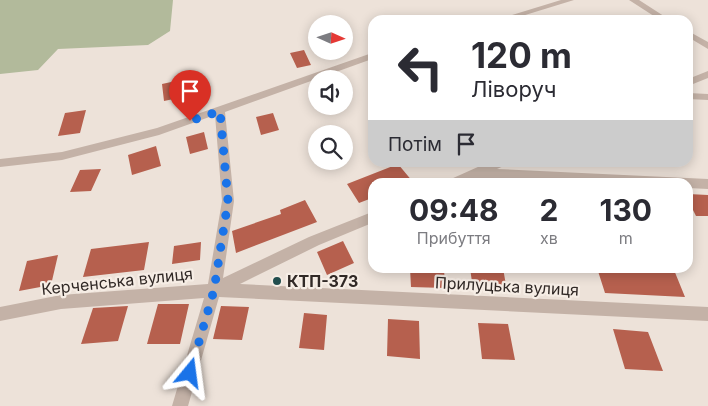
<!DOCTYPE html>
<html lang="uk">
<meta charset="utf-8">
<style>
:root{--surface:#fff;--page:#f2f2f3;--text:#2b2b33;--muted:#7c7c81}
body{margin:0;font-family:Inter,sans-serif;background:var(--page);color:var(--text);height:100vh;display:flex;flex-direction:column;font-size:19px;white-space:nowrap}
*{box-sizing:border-box;margin:0}
p{font-size:16px;color:var(--muted)}
.icon{flex:none;width:28px;height:28px;fill:none;stroke:currentColor;stroke-width:2;stroke-linecap:round;stroke-linejoin:round}
.map{position:relative;flex:1;overflow:hidden}
.details{position:absolute;left:368px;top:178px;width:325px;height:95px;display:flex;flex-direction:column;background:var(--surface);border-radius:15px;box-shadow:0 2px 12px #0003}
.details>*{flex:none}
.hud{position:absolute;left:368px;top:15px;width:325px;height:152px;border-radius:15px;box-shadow:0 2px 12px #0003;background:#fff;color:var(--text);overflow:hidden}
.needle{width:32px;rotate:93deg}
.tools{position:absolute;left:308px;top:15px;display:grid;gap:10px}
.tools a{display:grid;place-items:center;width:45px;height:45px;border-radius:50%;background:var(--surface);box-shadow:0 2px 12px #0003;font-size:25px}
.pin{position:absolute;display:grid;place-items:center;width:42px;height:42px;color:#fff;margin:-51px -21px;border-radius:50% 50% 50% 0;rotate:-45deg;box-shadow:0 0 5px #0007}
.pin .icon{rotate:45deg}
.me{position:absolute;width:55px;margin:-28px;rotate:16deg;stroke-linejoin:round;filter:drop-shadow(0 0 4px #0008)}
.turn{display:flex;align-items:center;gap:18px;height:105px;padding:0 20px;font-size:22px}
.turn .icon{width:65px;height:65px;stroke-width:2.5}
.turn b{display:block;font-size:35px;line-height:42px}
.then{display:flex;align-items:center;height:48px;padding:0 20px;background:#0003;gap:10px;font-size:19px}
.eta{display:flex;justify-content:space-evenly;align-items:center;height:85px;text-align:center}
.eta b{font-size:30px;font-weight:700;line-height:35px}
.map>svg:first-child{display:block}
</style>
<div class="map">
<svg width="708" height="406" viewBox="0 0 708 406">
<rect width="100%" height="100%" fill="#ede2d9"/>
<path fill="#b2ba9b" d="M0 0H173L170 31 148 45 58 49 38 70 0 74Z"/>
<path fill="#b6604e" d="M304 50 311 65 297 68 290 53Z
M185 79 188 96 164 101 162 84Z
M86 110 80 133 58 136 65 113Z
M273 113 279 130 261 135 256 117Z
M204 132 208 149 190 154 186 137Z
M156 146 161 166 132 175 128 155Z
M398 164 413 182H372V198L359 203 347 184Z
M101 169 91 191 70 192 80 170Z
M688 194 708 195V216H696L688 200Z
M305 200 317 222 236 253 232 231 281 214 280 210Z
M343 241 354 263 327 275 317 252Z
M149 242 144 270 83 277 91 249Z
M201 242 200 260 172 264 174 246Z
M58 255 51 285 19 291 27 261Z
M410 268H444L445 288 411 287Z
M470 268H503L507 291 473 289Z
M597 268 674 270 685 297 605 293Z
M158 304H189L180 344H147Z
M128 306 118 341 81 344 93 308Z
M221 306 249 307 242 340 213 339Z
M304 313 327 315 324 350 299 348Z
M388 319 419 321 420 359 387 356Z
M478 323 508 324 515 360 482 359Z
M613 329 648 332 663 371 625 369Z"/>
<g fill="none" stroke-linecap="round" stroke-linejoin="round">
<path fill="#c4b2a7" fill-rule="evenodd" d="M561 0H574L509 20H496Z
M629 0H639L670 20H660Z
M688 31 708 42V49L688 37Z
M372 53V59L225 112 234 201 223 278 309 237 372 212V223L319 245 240 284 708 307V321L219 297 188 406H172L204 298 61 309 0 321V307L61 295 208 284 222 201 215 115 159 135 62 160 0 167V159L62 152 157 128Z
M708 71V78L688 86V79Z
M688 93 708 94V100L688 99Z
M489 162H508L506 165 497 169 708 179V189L688 188V182H585L477 178 466 182H449L451 179Z"/>
</g>
<g fill="none" stroke-linecap="round" stroke-linejoin="round">
<path stroke="#1a73e8" stroke-width="9" stroke-dasharray="0 16.2" d="M190 373 214 290 228 201 220 111 190 121"/>
</g>
<circle fill="#214d4d" stroke="#f6ede5" stroke-width="2" cx="277" cy="281" r="5"/>
<g text-anchor="middle" dominant-baseline="central" stroke-width="4.5" stroke-linejoin="round" paint-order="stroke">
<g font-size="16" fill="#312926" stroke="#f6ede5">
<text transform="translate(117 281) rotate(-6)">Керченська вулиця</text>
<text transform="translate(507 286) rotate(3)">Прилуцька вулиця</text>
</g>
<g font-size="16" font-weight="bold" fill="#312926" stroke="#f6ede5" text-anchor="start">
<text x="287" y="281">КТП-373</text>
</g>
</g>
</svg>
<div class="tools">
<a><svg class="needle" viewBox="-14 -14 28 28"><path d="M0-13l5 13h-10z" fill="#e53935"/><path d="M0 13l5-13h-10z" fill="#7c7c81"/></svg></a>
<a><svg class="icon" aria-label="sound" viewBox="0 0 24 24"><path d="M4 9h4l5-4v14l-5-4H4zM17 9q2 3 0 6"/></svg></a>
<a><svg class="icon" aria-label="search" viewBox="0 0 24 24"><circle cx="10" cy="10" r="6"/><path d="M15 15l6 6"/></svg></a>
</div>
<div class="pin" style="left:190px;top:121px;background:#d93025"><svg class="icon" aria-label="arrive" viewBox="0 0 24 24"><path d="M6 21V4h12l-3 4 3 4H6"/></svg></div>
<svg class="me" style="left:190px;top:373px" viewBox="-20 -20 40 40"><path d="M0-17L14 15 0 8-14 15z" fill="#1a73e8" stroke="#fff" stroke-width="4"/></svg>
<div class="hud">
<div class="turn"><svg class="icon" aria-label="left" viewBox="0 0 24 24"><path d="M17 20v-9H6M10 6l-5 5 5 5"/></svg><div><b>120 m</b>Ліворуч</div></div>
<div class="then">Потім<svg class="icon" aria-label="arrive" viewBox="0 0 24 24"><path d="M6 21V4h12l-3 4 3 4H6"/></svg></div>
</div>
<section class="details">
<div class="eta">
<div><b>09:48</b><p>Прибуття</p></div>
<div><b>2</b><p>хв</p></div>
<div><b>130</b><p>m</p></div>
</div>
</section>
</div>
